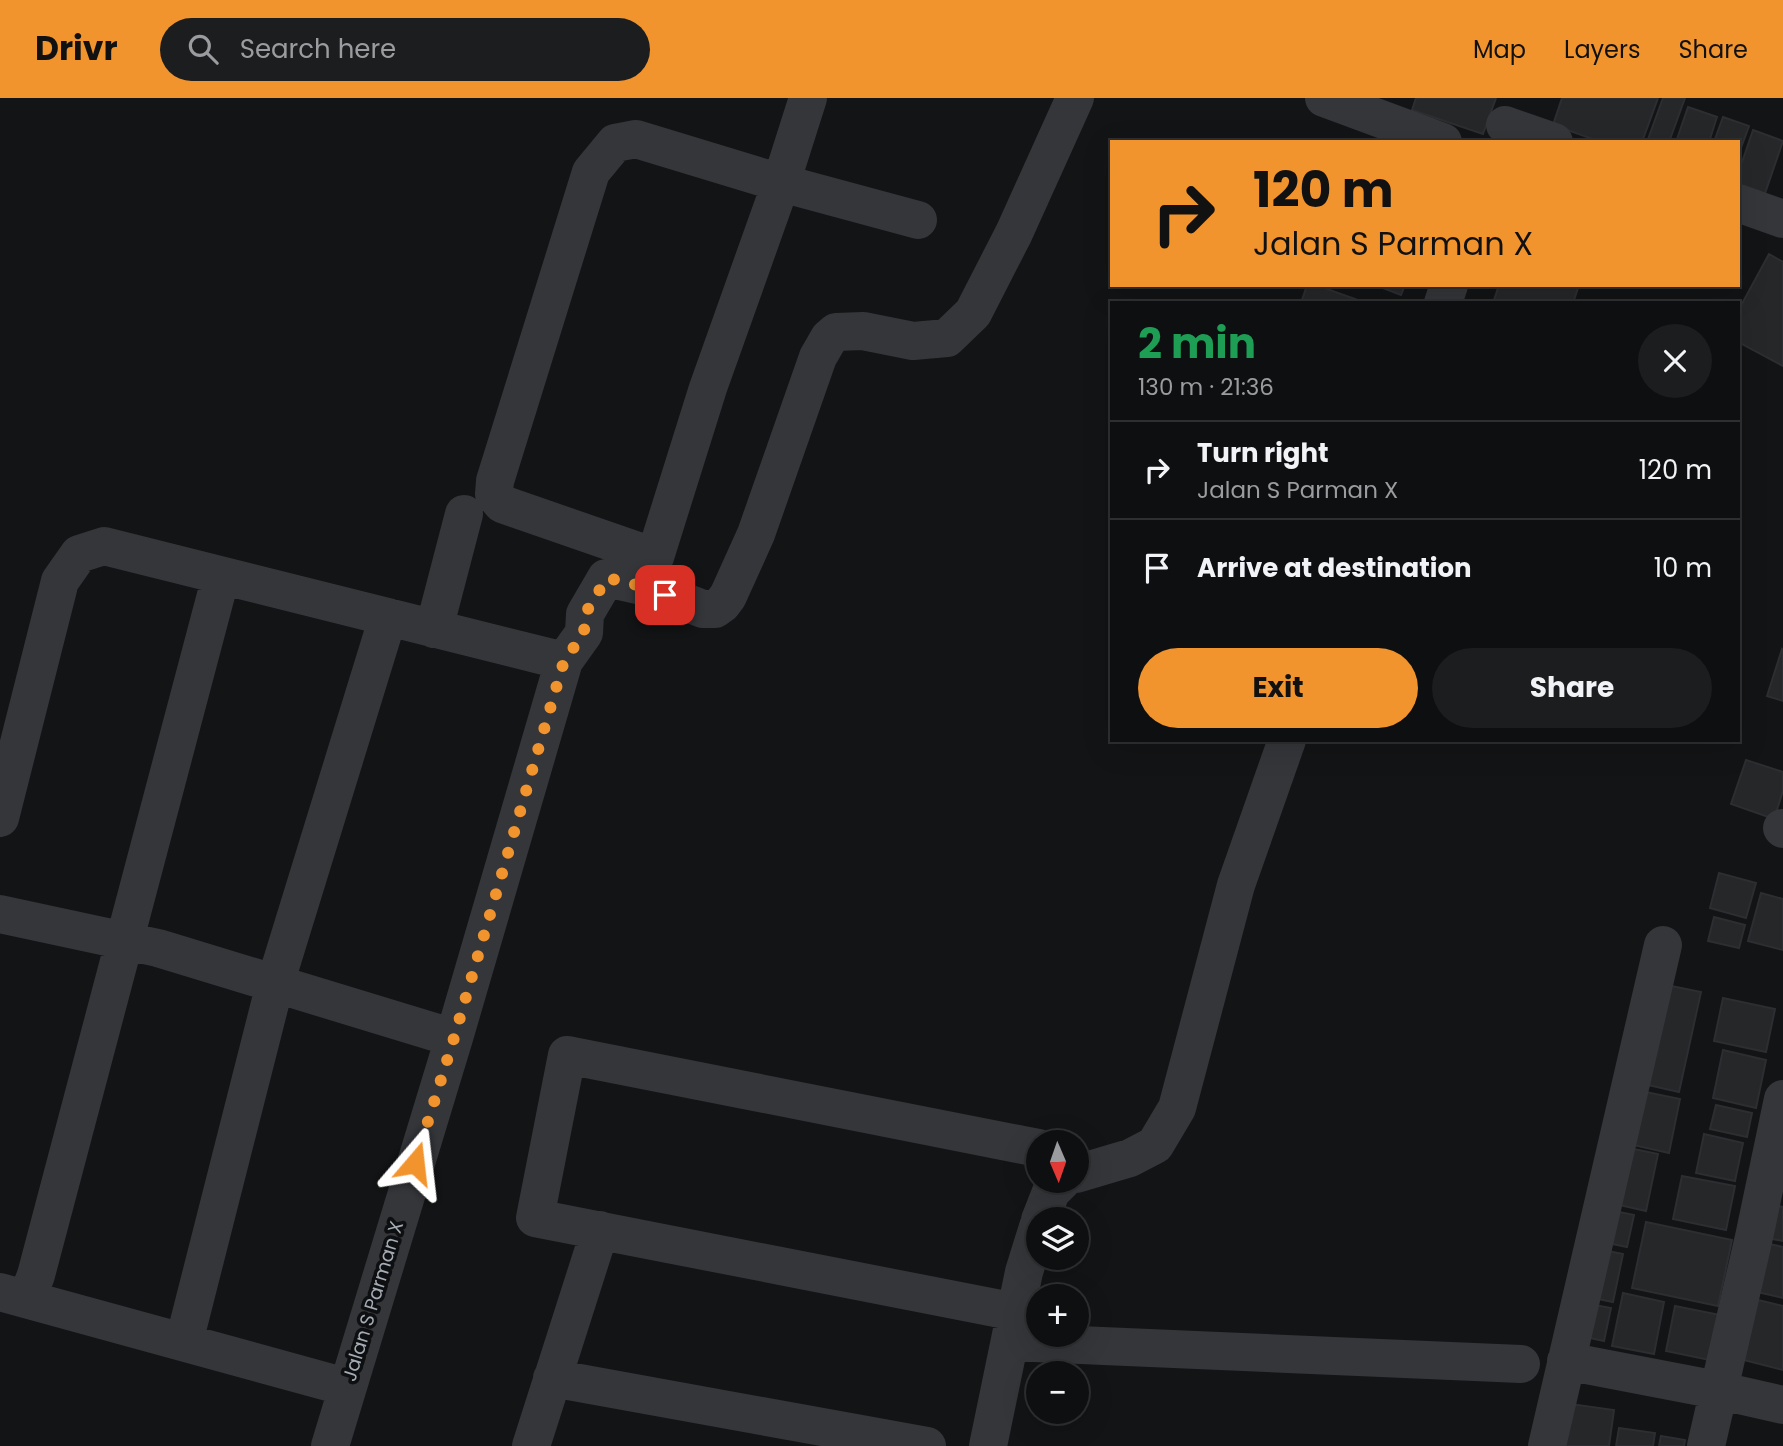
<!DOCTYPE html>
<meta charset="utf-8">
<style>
:root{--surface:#0e0f10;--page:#1c1d1e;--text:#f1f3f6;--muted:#9b9c9f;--line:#2e2f30;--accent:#f2942e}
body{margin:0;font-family:Poppins,sans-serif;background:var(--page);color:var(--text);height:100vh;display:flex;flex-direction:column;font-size:26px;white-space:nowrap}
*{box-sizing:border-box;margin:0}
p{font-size:23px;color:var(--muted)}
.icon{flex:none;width:38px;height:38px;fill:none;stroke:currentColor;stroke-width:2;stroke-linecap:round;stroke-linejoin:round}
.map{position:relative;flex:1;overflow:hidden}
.sheet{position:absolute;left:1110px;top:203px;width:630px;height:441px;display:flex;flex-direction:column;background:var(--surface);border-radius:0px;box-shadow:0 7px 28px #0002,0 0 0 2px var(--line)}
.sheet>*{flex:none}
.banner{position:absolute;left:1110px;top:42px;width:630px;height:147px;border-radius:0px;box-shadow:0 7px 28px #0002,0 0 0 2px var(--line);background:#f2942e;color:#111;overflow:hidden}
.needle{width:46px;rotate:178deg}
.buttons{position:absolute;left:1026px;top:1032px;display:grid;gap:14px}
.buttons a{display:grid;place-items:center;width:63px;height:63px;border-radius:50%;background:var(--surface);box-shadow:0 7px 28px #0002,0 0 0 2px var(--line);font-size:35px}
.pin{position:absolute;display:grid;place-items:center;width:60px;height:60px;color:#fff;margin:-30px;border-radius:14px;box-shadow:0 4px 10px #0006}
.me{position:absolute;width:77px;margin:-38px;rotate:17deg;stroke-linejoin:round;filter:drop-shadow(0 0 5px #0008)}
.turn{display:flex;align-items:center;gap:24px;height:147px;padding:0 28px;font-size:32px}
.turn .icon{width:91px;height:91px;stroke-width:2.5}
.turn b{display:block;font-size:49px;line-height:60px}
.round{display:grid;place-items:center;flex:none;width:74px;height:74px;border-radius:37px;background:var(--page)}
.overview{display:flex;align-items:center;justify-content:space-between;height:119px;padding:0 28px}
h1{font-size:42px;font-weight:700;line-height:52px;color:#1e9e55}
.primary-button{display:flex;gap:14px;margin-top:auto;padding:14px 28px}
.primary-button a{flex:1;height:80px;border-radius:42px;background:var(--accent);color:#111;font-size:28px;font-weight:700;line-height:80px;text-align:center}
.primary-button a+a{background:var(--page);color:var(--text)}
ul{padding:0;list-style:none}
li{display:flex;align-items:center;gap:21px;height:98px;padding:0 28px;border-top:2px solid var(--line)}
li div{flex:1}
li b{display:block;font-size:26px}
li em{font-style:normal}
header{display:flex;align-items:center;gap:42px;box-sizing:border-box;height:98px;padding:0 35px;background:var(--accent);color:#111}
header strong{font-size:33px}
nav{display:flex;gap:38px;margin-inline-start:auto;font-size:24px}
.search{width:490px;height:63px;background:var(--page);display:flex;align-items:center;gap:18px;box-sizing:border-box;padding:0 24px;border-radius:38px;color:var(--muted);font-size:26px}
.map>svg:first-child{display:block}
</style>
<header>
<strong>Drivr</strong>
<div class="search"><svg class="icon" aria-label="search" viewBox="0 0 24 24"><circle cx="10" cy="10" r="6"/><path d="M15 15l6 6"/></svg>Search here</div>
<nav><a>Map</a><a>Layers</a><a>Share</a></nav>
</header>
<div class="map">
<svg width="1783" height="1348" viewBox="0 0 1783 1348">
<rect width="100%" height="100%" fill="#131415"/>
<path fill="#262729" stroke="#2d2e31" stroke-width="2" d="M1416 0H1496L1483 36 1412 12Z
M1562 0H1658L1642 44H1601L1553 27Z
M1663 0H1685L1669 44H1647Z
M1688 9 1717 19 1709 44H1676Z
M1723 19 1749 28 1738 58V44H1714Z
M1753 32 1783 43 1761 107 1738 100V76Z
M1769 156 1783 164V268L1738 244V213Z
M1307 187H1316L1366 205H1301Z
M1375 187H1405L1401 197Z
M1499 187H1579L1573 205H1493Z
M1782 551 1783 552V603L1767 598Z
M1746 662 1783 674V693L1774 721 1731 706Z
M1719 775 1756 785 1746 820 1710 810Z
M1761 795 1783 801V852L1748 843Z
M1714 819 1745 827 1739 850 1708 843Z
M1647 883 1701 894 1679 994 1626 982Z
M1723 900 1775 911 1766 954 1714 943Z
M1723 952 1766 962 1756 1010 1713 1000Z
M1631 991 1680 1001 1669 1055 1620 1044Z
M1716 1007 1752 1015 1747 1039 1710 1031Z
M1704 1036 1743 1045 1735 1083 1696 1075Z
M1605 1045 1658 1056 1646 1113 1593 1101Z
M1682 1078 1735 1088 1726 1132 1673 1121Z
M1779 1108 1783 1109V1143L1772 1141Z
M1595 1109 1634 1117 1627 1149 1588 1141Z
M1646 1124 1732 1142 1718 1208 1632 1190Z
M1765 1145 1783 1149V1200L1753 1193Z
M1583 1148 1623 1156 1613 1204 1573 1196Z
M1623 1195 1664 1204 1654 1256 1612 1248Z
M1758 1202 1783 1208V1272L1744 1262Z
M1573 1203 1611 1210 1604 1243 1567 1235Z
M1675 1208 1720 1217 1710 1262 1666 1253Z
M1549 1303 1614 1312 1609 1348H1543Z
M1619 1330 1655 1335 1653 1348H1616Z
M1661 1338 1685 1342 1684 1348H1659Z"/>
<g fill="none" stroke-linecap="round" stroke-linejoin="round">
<path stroke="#34363a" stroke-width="38" d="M808 0 781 85 708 290 655 459 502 406 494 396 495 383 591 74 615 45 636 41 781 85 918 122
M1324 0 1443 44
M1505 27 1554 44
M1738 105 1783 121
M1443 205 1449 187
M434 531 464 416
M0 720 60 483 79 456 104 448 564 563
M1782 730 1783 731
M0 816 158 850 454 940
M1076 1076 1130 1060 1155 1047 1177 1010 1236 787 1287 642
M1040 1122 1051 1094 1062 1083
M0 1194 346 1289
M27 1201 36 1177 221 478
M1016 1214 535 1120 567 957 1038 1050
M184 1244 275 886 388 519
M1010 1244 1521 1266
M1566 1263 1717 1292 1783 1307
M552 1280 927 1348
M330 1348 454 940 564 563 584 535 585 516 606 480 646 489 703 511H715L722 506 728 498 756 436 818 259 829 240 836 234 863 233 913 243 947 240 973 215 1014 135 1075 0
M531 1348 600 1132
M988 1348 1024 1174 1038 1129
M1547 1348 1663 847
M1706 1348 1754 1139 1783 1001"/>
</g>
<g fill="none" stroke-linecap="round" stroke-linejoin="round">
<path stroke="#f2942e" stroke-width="12" stroke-dasharray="0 21.6" d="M415 1065 454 940 564 563 584 535 585 516 607 480 646 489 665 497"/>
</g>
<g text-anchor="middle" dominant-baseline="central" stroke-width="7" stroke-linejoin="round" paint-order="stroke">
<g font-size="19" fill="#a5acb5" stroke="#0e0f10">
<text transform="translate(373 1203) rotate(-73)">Jalan S Parman X</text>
</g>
</g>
</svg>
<div class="buttons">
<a><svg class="needle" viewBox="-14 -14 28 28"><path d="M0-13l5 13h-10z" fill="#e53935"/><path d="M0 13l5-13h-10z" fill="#9b9c9f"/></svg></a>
<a><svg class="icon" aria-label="layers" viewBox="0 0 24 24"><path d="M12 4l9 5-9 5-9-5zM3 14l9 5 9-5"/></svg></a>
<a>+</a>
<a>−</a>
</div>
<div class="pin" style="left:665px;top:497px;background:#d93025"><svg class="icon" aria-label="arrive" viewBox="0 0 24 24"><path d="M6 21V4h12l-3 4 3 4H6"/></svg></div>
<svg class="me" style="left:415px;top:1065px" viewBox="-20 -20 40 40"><path d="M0-17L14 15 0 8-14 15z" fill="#f2942e" stroke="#fff" stroke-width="4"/></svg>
<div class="banner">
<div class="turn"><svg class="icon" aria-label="right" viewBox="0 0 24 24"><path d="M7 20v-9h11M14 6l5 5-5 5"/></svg><div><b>120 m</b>Jalan S Parman X</div></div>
</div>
<section class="sheet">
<div class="overview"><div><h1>2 min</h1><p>130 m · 21:36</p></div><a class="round"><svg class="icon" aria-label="close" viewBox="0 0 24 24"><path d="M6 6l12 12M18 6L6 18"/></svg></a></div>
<ul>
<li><svg class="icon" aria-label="right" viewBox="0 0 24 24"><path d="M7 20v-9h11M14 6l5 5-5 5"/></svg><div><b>Turn right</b><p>Jalan S Parman X</p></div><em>120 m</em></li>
<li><svg class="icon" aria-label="arrive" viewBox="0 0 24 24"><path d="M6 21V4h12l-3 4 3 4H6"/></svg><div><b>Arrive at destination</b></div><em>10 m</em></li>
</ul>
<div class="primary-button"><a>Exit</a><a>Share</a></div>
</section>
</div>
